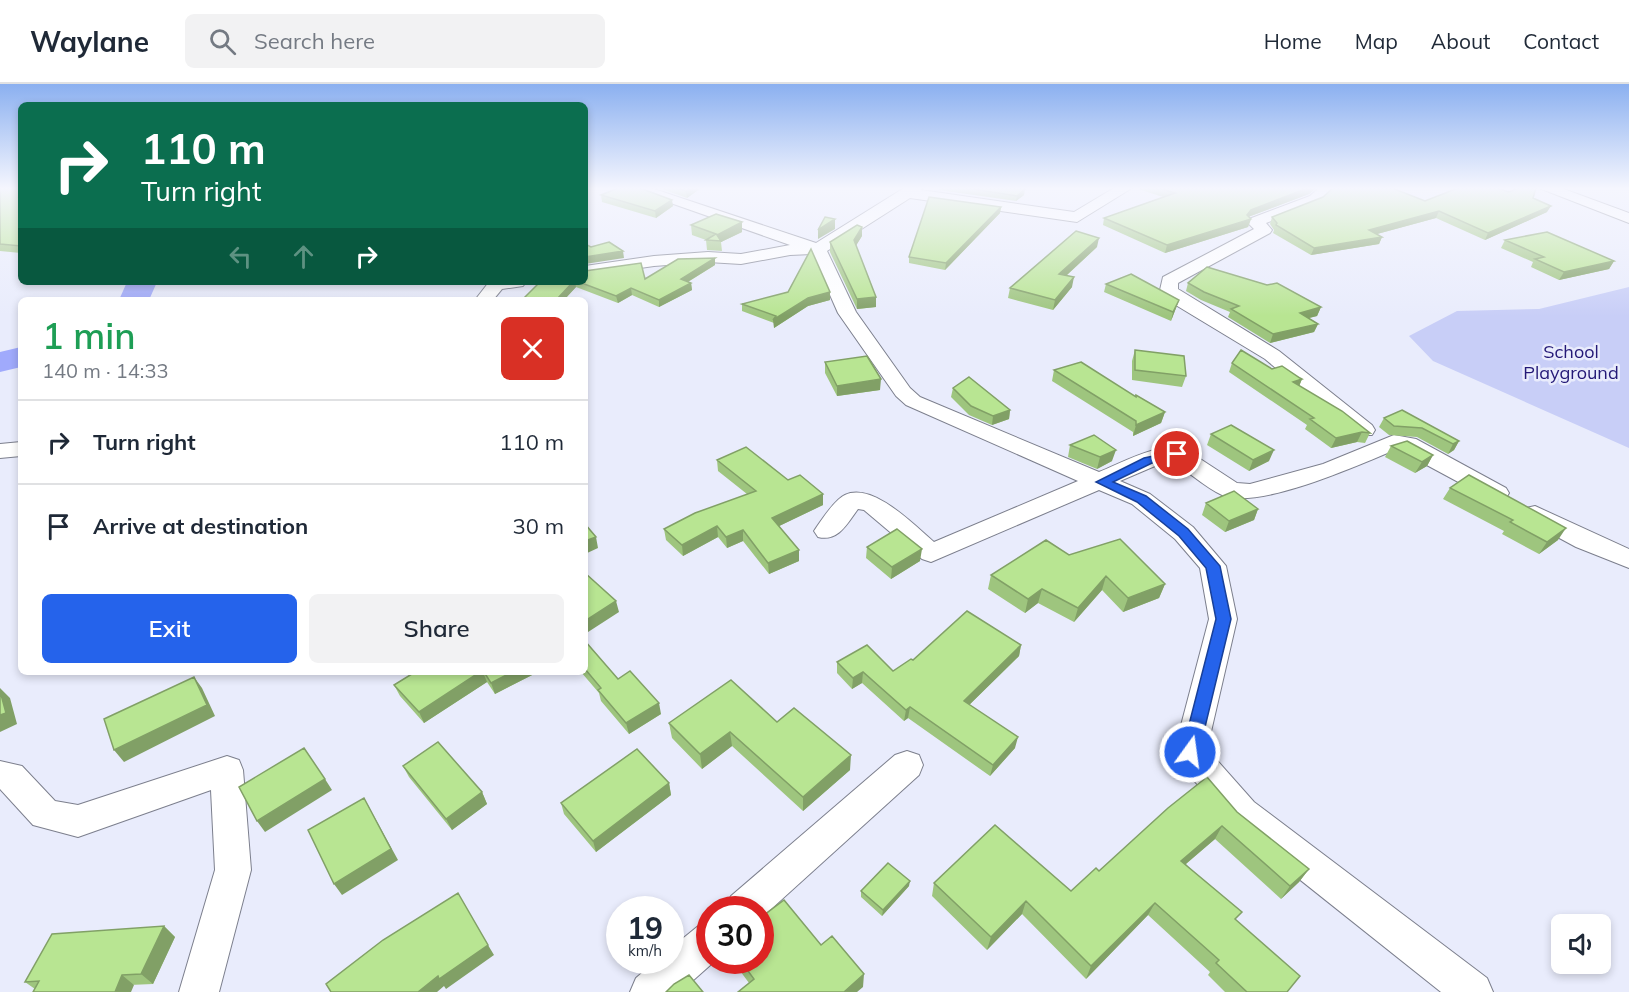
<!DOCTYPE html>
<meta charset="utf-8">
<style>
:root{--surface:#fff;--page:#f2f2f3;--text:#1f2937;--muted:#747a83;--line:#e0e1e3;--accent:#2563eb}
body{margin:0;font-family:Mulish,sans-serif;background:var(--page);color:var(--text);height:100vh;display:flex;flex-direction:column;font-size:22px;white-space:nowrap}
*{box-sizing:border-box;margin:0}
p{font-size:20px;color:var(--muted)}
.icon{flex:none;width:33px;height:33px;fill:none;stroke:currentColor;stroke-width:2;stroke-linecap:round;stroke-linejoin:round}
.map{position:relative;flex:1;overflow:hidden}
.sheet{position:absolute;left:18px;top:213px;width:570px;height:378px;display:flex;flex-direction:column;background:var(--surface);border-radius:9px;box-shadow:0 3px 9px #0003}
.sheet>*{flex:none}
.top-card{position:absolute;left:18px;top:18px;width:570px;height:183px;border-radius:9px;box-shadow:0 3px 9px #0003;background:#0b6e4f;color:#fff;overflow:hidden}
.fabs{position:absolute;left:1551px;top:830px;display:grid;gap:12px}
.fabs a{display:grid;place-items:center;width:60px;height:60px;border-radius:9px;background:var(--surface);box-shadow:0 3px 9px #0003;font-size:30px}
.speed{position:absolute;left:606px;top:812px;display:flex;gap:12px;font-size:30px;font-weight:700;text-align:center}
.speed>*{display:grid;place-content:center;width:78px;height:78px;border-radius:50%;background:var(--surface);box-shadow:0 3px 9px #0003;line-height:1}
.speed small{font-size:15px;font-weight:400}
.speed .limit{border:9px solid #d22;background:#fff;color:#111}
.pin{position:absolute;display:grid;place-items:center;width:51px;height:51px;color:#fff;margin:-26px;border:3px solid #fff;border-radius:50%;box-shadow:0 2px 6px #0007}
.me{position:absolute;width:66px;margin:-33px;rotate:14deg;stroke-linejoin:round;filter:drop-shadow(0 0 4px #0008)}
.turn{display:flex;align-items:center;gap:21px;height:126px;padding:0 24px;font-size:27px}
.turn .icon{width:78px;height:78px;stroke-width:2.5}
.turn b{display:block;font-size:42px;line-height:51px}
.lanes{display:flex;align-items:center;height:57px;padding:0 24px;background:#0003;justify-content:center;gap:30px;direction:ltr}
.lanes .off{opacity:.35}
.round{display:grid;place-items:center;flex:none;width:63px;height:63px;border-radius:9px;background:var(--page)}
.head{display:flex;align-items:center;justify-content:space-between;height:102px;padding:0 24px}
h1{font-size:36px;font-weight:600;line-height:45px;color:#1e9e55}
.action{display:flex;gap:12px;margin-top:auto;padding:12px 24px}
.action a{flex:1;height:69px;border-radius:9px;background:var(--accent);color:#fff;font-size:24px;font-weight:600;line-height:69px;text-align:center}
.action a+a{background:var(--page);color:var(--text)}
ul{padding:0;list-style:none}
li{display:flex;align-items:center;gap:18px;height:84px;padding:0 24px;border-top:2px solid var(--line)}
li div{flex:1}
li b{display:block;font-size:22px}
li em{font-style:normal}
header{display:flex;align-items:center;gap:36px;box-sizing:border-box;height:84px;padding:0 30px;background:var(--surface);border-bottom:2px solid var(--line)}
header strong{font-size:28px}
nav{display:flex;gap:33px;margin-inline-start:auto;font-size:21px}
.search{width:420px;height:54px;background:var(--page);display:flex;align-items:center;gap:15px;box-sizing:border-box;padding:0 21px;border-radius:9px;color:var(--muted);font-size:22px}
.map>svg:first-child{display:block}
</style>
<header>
<strong>Waylane</strong>
<div class="search"><svg class="icon" aria-label="search" viewBox="0 0 24 24"><circle cx="10" cy="10" r="6"/><path d="M15 15l6 6"/></svg>Search here</div>
<nav><a>Home</a><a>Map</a><a>About</a><a>Contact</a></nav>
</header>
<div class="map">
<svg width="1629" height="908" viewBox="0 0 1629 908">
<rect width="100%" height="100%" fill="#e9ecfc"/>
<path fill="#c8cef7" d="M1629 203V364L1433 277 1409 252 1457 227 1539 225Z"/>
<g fill="none" stroke-linecap="round" stroke-linejoin="round">
<path fill="#a0aafc" fill-rule="evenodd" d="M127 198H157L149 216H119Z
M21 263V283L0 288V268Z"/>
<g stroke="#7c7f8d" stroke-width="2">
<path id="street" d="M628 104H651L816 159 904 104H922L921 106 1074 128 1114 104H1132L1077 138 910 114 827 167 856 228 910 304 920 313 1099 388C1124 378 1158 358 1185 365L1237 399 1250 400 1323 380 1394 351 1416 355 1506 404 1509 409 1506 414 1497 417 1488 414 1397 365C1361 380 1257 427 1222 411 1205 403 1189 388 1173 378L1155 382 1120 397 1150 410 1193 443 1226 482 1237 535 1207 665 1254 718 1487 894 1493 908H1441L1230 740 1179 678 1174 668 1209 535 1200 484 1175 455 1132 420 1099 406 931 478 922 475 864 426 858 425C847 440 838 458 818 453L814 447C821 437 834 416 845 411 873 398 914 441 934 458L1078 397 906 321 896 312 838 229 812 170 790 171 741 180 708 178 654 182 585 192V182L654 172 708 168 741 170 790 161Z
M1319 104H1336L1320 118 1266 139 1272 146 1270 149 1178 199V205L1279 267 1372 341 1375 346 1372 351H1356L1265 275 1174 220 1160 206 1163 193 1254 145 1247 138 1249 135 1310 112Z
M1539 104H1561L1629 129V139Z
M489 198H526L523 202 502 205 493 216H475Z
M21 358V372L0 374V360Z
M1535 422 1629 465V484L1576 463 1526 436 1523 430 1526 424Z
M907 667 919 671 923 681 919 691 760 835V825H725L731 812 895 671Z
M227 672 239 676 243 686 251 786 219 908H179L215 786 211 706 78 753 33 741 0 705V677L22 682 55 717 78 721Z
M710 837V876H716L680 908H630L636 894 657 876H670V865L697 843Z"/>
</g>
<use href="#street" fill="#fff" fill-rule="evenodd"/>
</g>
<path fill="#9ec57e" d="M0 104H21V169L0 167Z
M659 104H701L687 114Z
M939 104H1021L1024 111 1016 117 939 106Z
M1135 104H1316L1309 110 1248 133 1251 135 1248 143 1165 169 1103 141 1104 134 1163 113Z
M601 111 673 122 656 134 602 118Z
M1323 113 1425 117 1533 114 1547 128 1485 156 1436 134 1377 150 1382 153 1379 160 1311 171 1273 149 1274 146 1270 140 1272 133Z
M1001 123 1000 129 945 186 909 179V173Z
M691 141 742 148 721 158 722 167 707 166 706 156 692 151Z
M862 152 856 161 876 213V223L857 225 830 168V158Z
M1505 156 1614 177 1609 185 1559 196 1531 183 1533 178 1501 164Z
M1097 163 1066 192 1072 203 1053 226 1008 214 1010 204Z
M715 181 688 198 691 199 692 206 659 223 632 211 618 219 576 203 564 216H522L540 198H585L645 195Z
M1188 199 1321 223 1317 232 1309 234 1318 240 1314 248 1270 259 1228 233 1230 228 1201 216 1186 207Z
M1106 200 1179 216 1176 224 1171 237 1104 208Z
M830 208V216L808 222 774 244V239L742 227V220Z
M1135 266 1186 292 1182 303 1132 296V277Z
M825 278 880 306 837 312 825 289Z
M1232 279 1272 285 1302 295 1299 302 1370 349 1365 359 1357 358 1331 364 1305 345 1307 341 1229 288Z
M1054 286 1135 313 1136 311 1165 328 1161 339 1133 352V348L1052 297Z
M953 304 1010 326 1009 335 992 341 969 331 951 313Z
M1402 326 1459 357 1454 366 1448 370 1417 353 1389 351 1379 343 1384 334Z
M1211 350 1269 377 1249 387 1207 361Z
M1070 361 1112 377 1097 385 1068 373Z
M1391 362 1433 371 1427 382 1415 389 1385 373Z
M717 376 788 396 823 410V421L779 442 799 466V477L769 490 743 457 727 464 718 453 683 472 666 456 664 445 747 410 718 387Z
M1450 404 1558 456 1539 470 1502 450 1504 447 1443 415Z
M1206 419 1258 425 1254 436 1225 448 1202 431Z
M867 463 920 477 891 495 866 474Z
M1069 471 1165 500 1159 514 1123 528 1102 506 1074 538 1038 519 1025 529 988 505 991 491Z
M585 557 618 595 661 630 629 650 601 617 599 609 581 588H585Z
M1021 561 1019 572 969 621 1015 664 990 692 908 634 904 637 862 599 852 605 837 589V578L893 587 913 576Z
M415 588H538L495 610 487 598 424 639 400 612 394 601Z
M777 638 850 686 803 727 732 662 702 685 672 654 669 639Z
M403 682 482 708 487 720 452 746 409 693Z
M669 699 671 711 596 768 564 730 561 719Z
M1237 728 1309 785 1299 798 1281 815 1215 755 1186 780 1236 836 1287 908H1225L1208 891 1210 888 1148 831 1086 895 1022 830 987 866 932 812 934 799 1071 807 1099 787Z
M909 802 882 832 861 813V807Z
M164 842 175 853 153 900 35 905 25 898Z
M821 861 863 903 749 899 732 876H760Z"/>
<path fill="#81a066" d="M691 104H701L687 114 686 107Z
M1308 104H1316L1309 110 1248 133 1251 135 1248 143 1165 169 1167 161 1247 131 1251 126Z
M1025 105 1024 111 1016 117 1017 112Z
M672 116 673 122 656 134 655 127Z
M1551 122 1547 128 1485 156 1488 149Z
M1001 123 1000 129 945 186 946 179Z
M1439 127 1436 134 1366 153 1369 146Z
M835 135V145L818 155V146Z
M742 138V148L721 158 717 151Z
M862 143V152L854 165V156Z
M1382 153 1379 160 1311 171 1314 164Z
M1099 154 1097 163 1057 200 1059 190Z
M623 167 624 174 585 180V173Z
M715 174V181L681 202V195Z
M1614 177 1609 185 1559 196 1564 188Z
M1074 193 1072 203 1053 226 1055 216Z
M573 198H575L576 203 564 216H556Z
M691 199 692 206 659 223V216Z
M631 204 632 211 618 219 616 212Z
M830 208V216L808 222 774 244 773 236 808 214Z
M876 213V223L857 225V215Z
M1179 216 1176 224 1171 237 1173 228Z
M1321 223 1317 232 1297 237 1300 229Z
M1318 240 1314 248 1270 259 1273 250Z
M881 295 880 306 837 312V302Z
M1302 295 1298 305 1293 298Z
M1010 326 1009 335 992 341 993 332Z
M1165 328 1161 339 1133 352 1136 341Z
M1362 348 1357 358 1331 364 1336 354Z
M1459 357 1454 366 1448 370 1453 360Z
M1116 366 1112 377 1097 385 1100 373Z
M1274 366 1269 377 1249 387 1253 376Z
M1433 371 1427 382 1415 389 1422 378Z
M823 410V421L773 445 772 434Z
M1258 425 1254 436 1225 448 1229 437Z
M717 442 718 453 683 472 682 461Z
M1566 444 1558 456 1539 470 1547 458Z
M743 446V457L727 464 726 453Z
M596 453 598 464 585 470V457Z
M922 465 920 477 891 495 892 483Z
M799 466V477L769 490 768 479Z
M1106 492 1102 506 1074 538 1078 524Z
M1165 500 1159 514 1123 528 1128 514Z
M1042 505 1038 519 1025 529 1028 515Z
M616 517 619 528 585 550V537Z
M1021 561 1019 572 962 628 964 617Z
M480 588H483L487 598 424 639 419 628Z
M512 588H538L495 610 491 599Z
M863 588 862 599 852 605 853 594Z
M194 593 202 604 215 632 124 678 114 666Z
M0 604 10 614 17 640 0 648Z
M659 619 661 630 629 650 626 639Z
M910 623 908 634 904 637 906 626Z
M730 648 732 662 702 685 700 670Z
M1018 653 1015 664 990 692 993 681Z
M851 671 850 686 803 727V713Z
M325 695 332 706 265 748 257 737Z
M669 699 671 711 596 768 593 757Z
M482 708 487 720 452 746 446 735Z
M364 714 398 776 342 811 334 800Z
M1222 742 1215 755 1174 790 1181 777Z
M1309 785 1299 798 1281 815 1290 802Z
M910 797 909 802 882 832 883 826Z
M1026 817 1022 830 987 866 991 853Z
M1155 819 1148 831 1086 895 1091 882Z
M164 842 175 853 153 900 141 890Z
M488 861 494 871 446 905 444 902 437 908H418L438 892Z
M864 890 863 903 857 908H844Z
M122 891 134 901 131 908H115Z"/>
<path fill="#b8e592" stroke="#81a066" stroke-width="1.5" d="M0 104H21V111L19 113H21V162L0 160Z
M618 104H640L672 116 655 127 601 111Z
M677 104H691L686 107Z
M967 104H1021L1025 105 1017 112Z
M1159 104H1308L1251 126 1247 131 1251 135 1167 161 1104 134 1175 109Z
M1333 104H1392L1425 117 1458 104H1497L1509 108 1518 104H1536L1533 114 1551 122 1488 149 1439 127 1369 146 1382 153 1314 164 1276 141 1277 139 1272 133 1323 113Z
M929 113 1001 123 946 179 909 173Z
M716 130 742 138 717 151 721 157 706 156 716 150 691 141Z
M825 133 835 135 818 146Z
M857 141 862 143 854 156 876 213 857 215 830 158Z
M1076 147 1099 154 1059 190 1074 193 1055 216 1010 204Z
M1547 148 1614 177 1564 188 1535 175 1544 173 1505 156Z
M609 158 623 167 585 173V160L591 163Z
M811 165 830 208 808 214 773 236 776 232 742 220 788 208Z
M715 174 681 195 691 199 659 216 631 204 616 212 579 198H585V187L641 179 645 195 678 175Z
M1207 183 1267 201 1277 199 1321 223 1300 229 1318 240 1273 250 1231 225 1239 222 1204 208 1188 199Z
M1131 190 1179 216 1173 228 1106 200Z
M540 198H573L556 216H522Z
M1135 266 1184 272 1186 292 1135 286Z
M1241 266 1272 285 1282 282 1300 294 1302 295 1293 298 1342 327 1370 349 1362 348 1336 354 1310 335 1314 334 1232 279Z
M867 272 881 295 837 302 825 278Z
M1081 278 1136 313V311L1165 328 1136 341V337L1054 286Z
M969 293 1010 326 993 332 971 322 953 304Z
M1402 326 1459 357 1453 360 1422 344 1394 342 1384 334Z
M1231 341 1274 366 1253 376 1211 350Z
M1094 351 1116 366 1100 373 1070 361Z
M1407 357 1433 371 1422 378 1391 362Z
M746 363 788 396 800 391 823 410 772 434 799 466 768 479 743 446 726 453 717 442 682 461 664 445 695 429 756 407 717 376Z
M1469 391 1566 444 1547 458 1510 438 1513 436 1450 404Z
M1234 407 1258 425 1229 437 1206 419Z
M585 440 596 453 585 457Z
M897 445 922 465 892 483 867 463Z
M1120 455 1165 500 1128 514 1106 492 1078 524 1042 505 1028 515 991 491 1046 456 1069 471Z
M585 489 616 517 585 537Z
M967 527 1021 561 964 617 1018 653 993 681 910 623 906 626 863 588 853 594 837 578 867 561 893 587 911 575 913 576Z
M585 557 618 595 630 587 659 619 626 639 598 606 601 604 585 585Z
M415 588H480L419 628 394 601Z
M484 588H512L491 599Z
M194 593 207 621 114 666 104 635Z
M731 596 777 638 794 624 851 671 803 713 730 648 700 670 669 639Z
M0 607 6 629 0 631Z
M438 658 482 708 446 735 403 682Z
M304 664 325 695 257 737 239 703Z
M637 665 669 699 593 757 561 719Z
M1207 693 1237 728 1309 785 1290 802 1222 742 1181 777 1242 828 1235 835 1300 892 1287 908H1247L1216 879 1219 876 1155 819 1091 882 1026 817 991 853 934 799 995 741 1071 807 1096 784 1099 787 1168 724Z
M364 714 391 765 334 800 308 746Z
M888 779 910 797 883 826 861 807Z
M458 809 488 861 439 895 438 892 418 908H331L326 900 383 856Z
M784 816 821 861 832 852 864 890 844 908H738L754 895 740 876H760V834Z
M164 842 141 890 122 891 115 908H33L39 897 25 898 52 850Z
M689 891 703 908H666L674 900Z"/>
<linearGradient id="sky" x2="0" y2="1"><stop stop-color="#8bb0f0"/><stop offset="0.45" stop-color="#f5f6fe"/><stop offset="1" stop-color="#f5f6fe" stop-opacity="0"/></linearGradient>
<rect width="1629" height="232" fill="url(#sky)"/>
<path fill="#2563eb" stroke="#184099" stroke-width="1.5" d="M1177 367 1183 370 1181 373 1152 379 1113 398 1146 412 1188 445 1220 482 1231 535 1199 668 1196 674 1190 676 1184 674 1182 668 1216 535 1206 484 1179 452 1137 418 1096 398 1144 374Z"/>
<g text-anchor="middle" dominant-baseline="central" stroke-width="5" stroke-linejoin="round" paint-order="stroke">
<g font-size="18" fill="#241977" stroke="#e9ecfc">
<text x="1571" y="267">School<tspan x="1571" dy="21">Playground</tspan></text>
</g>
</g>
</svg>
<div class="fabs">
<a><svg class="icon" aria-label="sound" viewBox="0 0 24 24"><path d="M4 9h4l5-4v14l-5-4H4zM17 9q2 3 0 6"/></svg></a>
</div>
<div class="speed"><div>19<small>km/h</small></div><div class="limit">30</div></div>
<div class="pin" style="left:1177px;top:370px;background:#d93025"><svg class="icon" aria-label="arrive" viewBox="0 0 24 24"><path d="M6 21V4h12l-3 4 3 4H6"/></svg></div>
<svg class="me" style="left:1190px;top:668px" viewBox="-20 -20 40 40"><circle r="17" fill="#2563eb" stroke="#fff" stroke-width="3"/><path d="M0-11L8 9 0 5-8 9z" fill="#fff"/></svg>
<div class="top-card">
<div class="turn"><svg class="icon" aria-label="right" viewBox="0 0 24 24"><path d="M7 20v-9h11M14 6l5 5-5 5"/></svg><div><b>110 m</b>Turn right</div></div>
<div class="lanes"><svg class="icon off" aria-label="left" viewBox="0 0 24 24"><path d="M17 20v-9H6M10 6l-5 5 5 5"/></svg><svg class="icon off" aria-label="ahead" viewBox="0 0 24 24"><path d="M12 20V5M6 11l6-6 6 6"/></svg><svg class="icon" aria-label="right" viewBox="0 0 24 24"><path d="M7 20v-9h11M14 6l5 5-5 5"/></svg></div>
</div>
<section class="sheet">
<div class="head"><div><h1>1 min</h1><p>140 m · 14:33</p></div><a class="round" style="background:#d93025;color:#fff"><svg class="icon" aria-label="close" viewBox="0 0 24 24"><path d="M6 6l12 12M18 6L6 18"/></svg></a></div>
<ul>
<li><svg class="icon" aria-label="right" viewBox="0 0 24 24"><path d="M7 20v-9h11M14 6l5 5-5 5"/></svg><div><b>Turn right</b></div><em>110 m</em></li>
<li><svg class="icon" aria-label="arrive" viewBox="0 0 24 24"><path d="M6 21V4h12l-3 4 3 4H6"/></svg><div><b>Arrive at destination</b></div><em>30 m</em></li>
</ul>
<div class="action"><a>Exit</a><a>Share</a></div>
</section>
</div>
